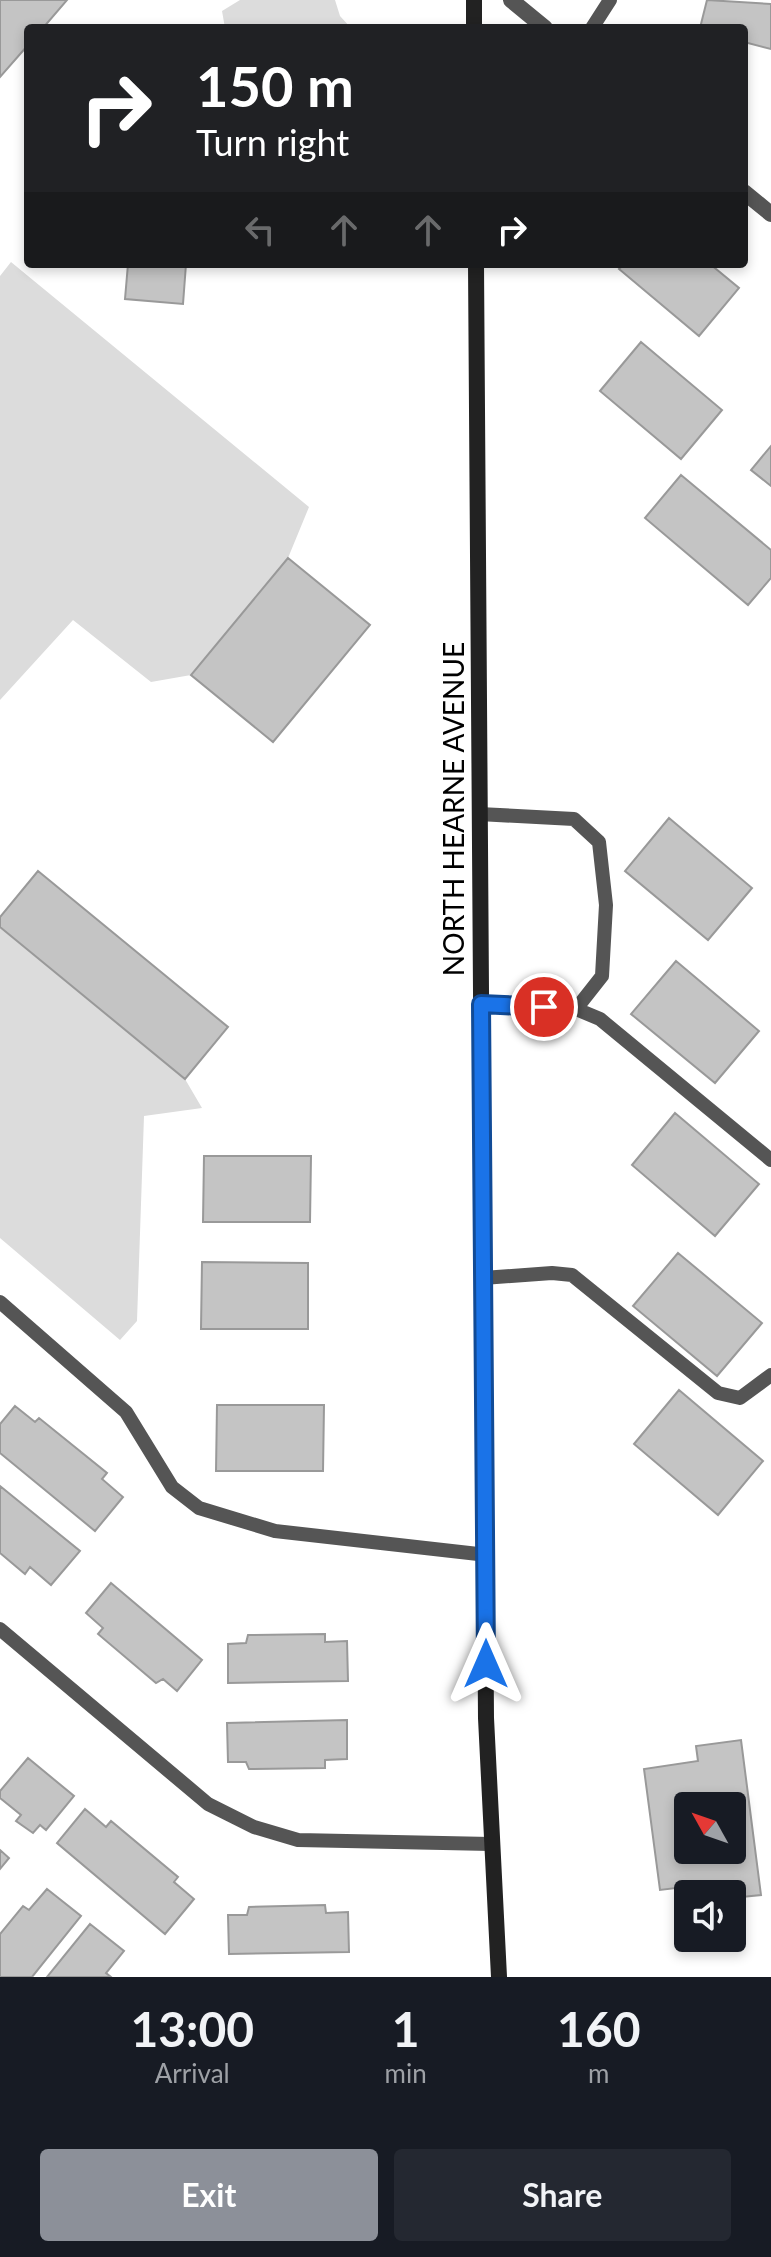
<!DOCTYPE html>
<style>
:root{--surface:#171b24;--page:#242831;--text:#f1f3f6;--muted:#9ea1a6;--accent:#8c9099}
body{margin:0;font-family:Lato,sans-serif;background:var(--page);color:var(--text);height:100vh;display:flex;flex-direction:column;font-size:30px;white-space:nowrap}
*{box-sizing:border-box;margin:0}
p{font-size:26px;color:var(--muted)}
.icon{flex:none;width:44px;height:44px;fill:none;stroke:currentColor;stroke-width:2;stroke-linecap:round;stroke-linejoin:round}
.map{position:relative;height:1977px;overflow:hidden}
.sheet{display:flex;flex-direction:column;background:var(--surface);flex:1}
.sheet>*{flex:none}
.guide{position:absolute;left:24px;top:24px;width:724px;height:244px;border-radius:8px;box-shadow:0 4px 12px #0003;background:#202124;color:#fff;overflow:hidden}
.needle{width:52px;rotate:310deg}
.controls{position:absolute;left:674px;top:1792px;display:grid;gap:16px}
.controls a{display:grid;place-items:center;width:72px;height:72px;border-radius:8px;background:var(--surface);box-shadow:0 4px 12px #0003;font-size:40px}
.pin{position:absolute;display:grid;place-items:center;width:68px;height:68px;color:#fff;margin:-34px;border:4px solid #fff;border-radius:50%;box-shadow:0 2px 8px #0007}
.me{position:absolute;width:88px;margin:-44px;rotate:0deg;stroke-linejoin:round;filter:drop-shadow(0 0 6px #0008)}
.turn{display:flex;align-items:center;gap:28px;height:168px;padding:0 40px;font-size:36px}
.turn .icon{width:104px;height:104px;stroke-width:2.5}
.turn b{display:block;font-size:56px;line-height:68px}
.lanes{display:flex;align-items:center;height:76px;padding:0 40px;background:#0003;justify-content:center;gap:40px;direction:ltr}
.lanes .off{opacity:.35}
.eta{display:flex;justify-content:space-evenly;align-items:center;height:136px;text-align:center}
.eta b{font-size:48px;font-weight:700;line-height:56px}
.action{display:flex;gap:16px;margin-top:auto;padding:16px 40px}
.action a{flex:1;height:92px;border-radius:8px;background:var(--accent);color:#fff;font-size:32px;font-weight:700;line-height:92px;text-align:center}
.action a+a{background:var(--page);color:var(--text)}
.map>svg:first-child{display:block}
</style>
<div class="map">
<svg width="771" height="1977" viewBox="0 0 771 1977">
<rect width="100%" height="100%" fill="#fff"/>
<path fill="#dcdcdc" d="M240 0H335L340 16 351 28H225L222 11Z
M11 262 309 507 288 558 191 675 151 682 73 620 0 700V276Z
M0 927 185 1079 202 1108 144 1116 137 1321 120 1340 0 1238Z"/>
<path fill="#c4c4c4" stroke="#999" stroke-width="2" fill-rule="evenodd" d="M0 0H67L43 28H28V45L0 77Z
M707 0 771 4V49L744 42V28H700Z
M128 264H186L183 304 125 299Z
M624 264H710L739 288 699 336 619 269Z
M641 342 722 410 681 459 600 391Z
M771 446V486L751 470Z
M681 475 771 550V578L748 605 645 518Z
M288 558 370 625 273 742 191 675Z
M669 818 752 888 708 940 625 871Z
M38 871 228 1027 185 1079 0 927V917Z
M676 961 759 1031 715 1083 631 1014Z
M675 1113 759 1184 715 1236 632 1165Z
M204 1156H311L310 1222H203Z
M678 1253 762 1323 717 1376 633 1306Z
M202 1262 308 1263V1329H201Z
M679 1390 763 1461 718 1515 634 1444Z
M217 1405H324L323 1471H216Z
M15 1406 35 1422 39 1418 107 1473 102 1479 123 1497 95 1531 0 1453V1424Z
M0 1486 80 1551 51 1585 30 1567 25 1574 0 1553Z
M111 1583 202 1660 177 1691 163 1679 156 1683 98 1634 103 1628 86 1613Z
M325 1634V1642L347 1641 348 1681 228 1683V1644L246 1643 248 1635Z
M347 1720V1759L325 1760V1768L249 1769 246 1762H228L227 1723Z
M741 1740 761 1895 732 1898V1894H719L717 1883 660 1890 644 1769 698 1761 696 1746ZM688 1806H732V1850H688Z
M28 1758 74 1796 46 1830 40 1825 33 1833 16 1821 21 1815 0 1798V1791Z
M85 1809 106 1827 111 1821 178 1877 174 1882 194 1899 165 1934 57 1843Z
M0 1850 9 1858 0 1869Z
M47 1889 81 1916 32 1977H0V1934L23 1906 29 1910Z
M325 1905 326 1913 348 1912 349 1952 229 1954 228 1915H247L249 1907Z
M90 1924 124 1951 106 1973 111 1977H47Z"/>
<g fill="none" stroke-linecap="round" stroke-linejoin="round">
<path stroke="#555" stroke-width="14" d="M592 28 610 0
M479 814 574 819 599 842 606 905 602 976 576 1009
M481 1004 576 1009 600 1019 771 1160
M483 1278 552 1273 572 1275 718 1393 740 1398 771 1375
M0 1302 126 1412 172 1487 199 1508 275 1531 487 1555
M0 1629 208 1804 254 1827 298 1840 491 1844"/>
<path stroke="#555" stroke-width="16" d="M511 0 545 28
M744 192 771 214"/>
<path stroke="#222" stroke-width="16" d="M474 0V28
M476 264 486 1718 499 1977"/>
</g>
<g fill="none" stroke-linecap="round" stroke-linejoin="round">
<g stroke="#114b97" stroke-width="20">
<path id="route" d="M486 1664 481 1004 544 1007"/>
</g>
<use href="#route" stroke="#1a73e8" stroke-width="14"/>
</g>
<g text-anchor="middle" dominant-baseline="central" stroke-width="6" stroke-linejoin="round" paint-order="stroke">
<g font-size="28" fill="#000" stroke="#fff">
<text transform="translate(453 809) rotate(-90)">NORTH HEARNE AVENUE</text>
</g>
</g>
</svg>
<div class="controls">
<a><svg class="needle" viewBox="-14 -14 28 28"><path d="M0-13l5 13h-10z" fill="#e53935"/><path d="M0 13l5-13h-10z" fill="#9ea1a6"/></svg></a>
<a><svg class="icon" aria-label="sound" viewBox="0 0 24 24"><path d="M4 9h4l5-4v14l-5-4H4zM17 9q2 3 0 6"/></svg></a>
</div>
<div class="pin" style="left:544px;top:1007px;background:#d93025"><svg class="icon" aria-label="arrive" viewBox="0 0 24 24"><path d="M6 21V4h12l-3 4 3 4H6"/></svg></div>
<svg class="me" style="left:486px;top:1664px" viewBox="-20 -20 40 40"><path d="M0-17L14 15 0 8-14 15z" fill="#1a73e8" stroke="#fff" stroke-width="4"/></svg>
<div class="guide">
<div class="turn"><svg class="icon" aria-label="right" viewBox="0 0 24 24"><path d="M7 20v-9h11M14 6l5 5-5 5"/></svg><div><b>150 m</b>Turn right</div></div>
<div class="lanes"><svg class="icon off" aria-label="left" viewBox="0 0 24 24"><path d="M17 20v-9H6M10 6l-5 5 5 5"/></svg><svg class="icon off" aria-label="ahead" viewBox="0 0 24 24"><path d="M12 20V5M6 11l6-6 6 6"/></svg><svg class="icon off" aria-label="ahead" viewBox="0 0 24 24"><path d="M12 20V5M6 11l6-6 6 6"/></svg><svg class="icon" aria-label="right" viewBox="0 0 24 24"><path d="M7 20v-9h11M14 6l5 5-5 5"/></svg></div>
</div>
</div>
<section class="sheet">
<div class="eta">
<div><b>13:00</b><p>Arrival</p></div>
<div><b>1</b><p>min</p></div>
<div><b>160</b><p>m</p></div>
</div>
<div class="action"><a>Exit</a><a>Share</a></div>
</section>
